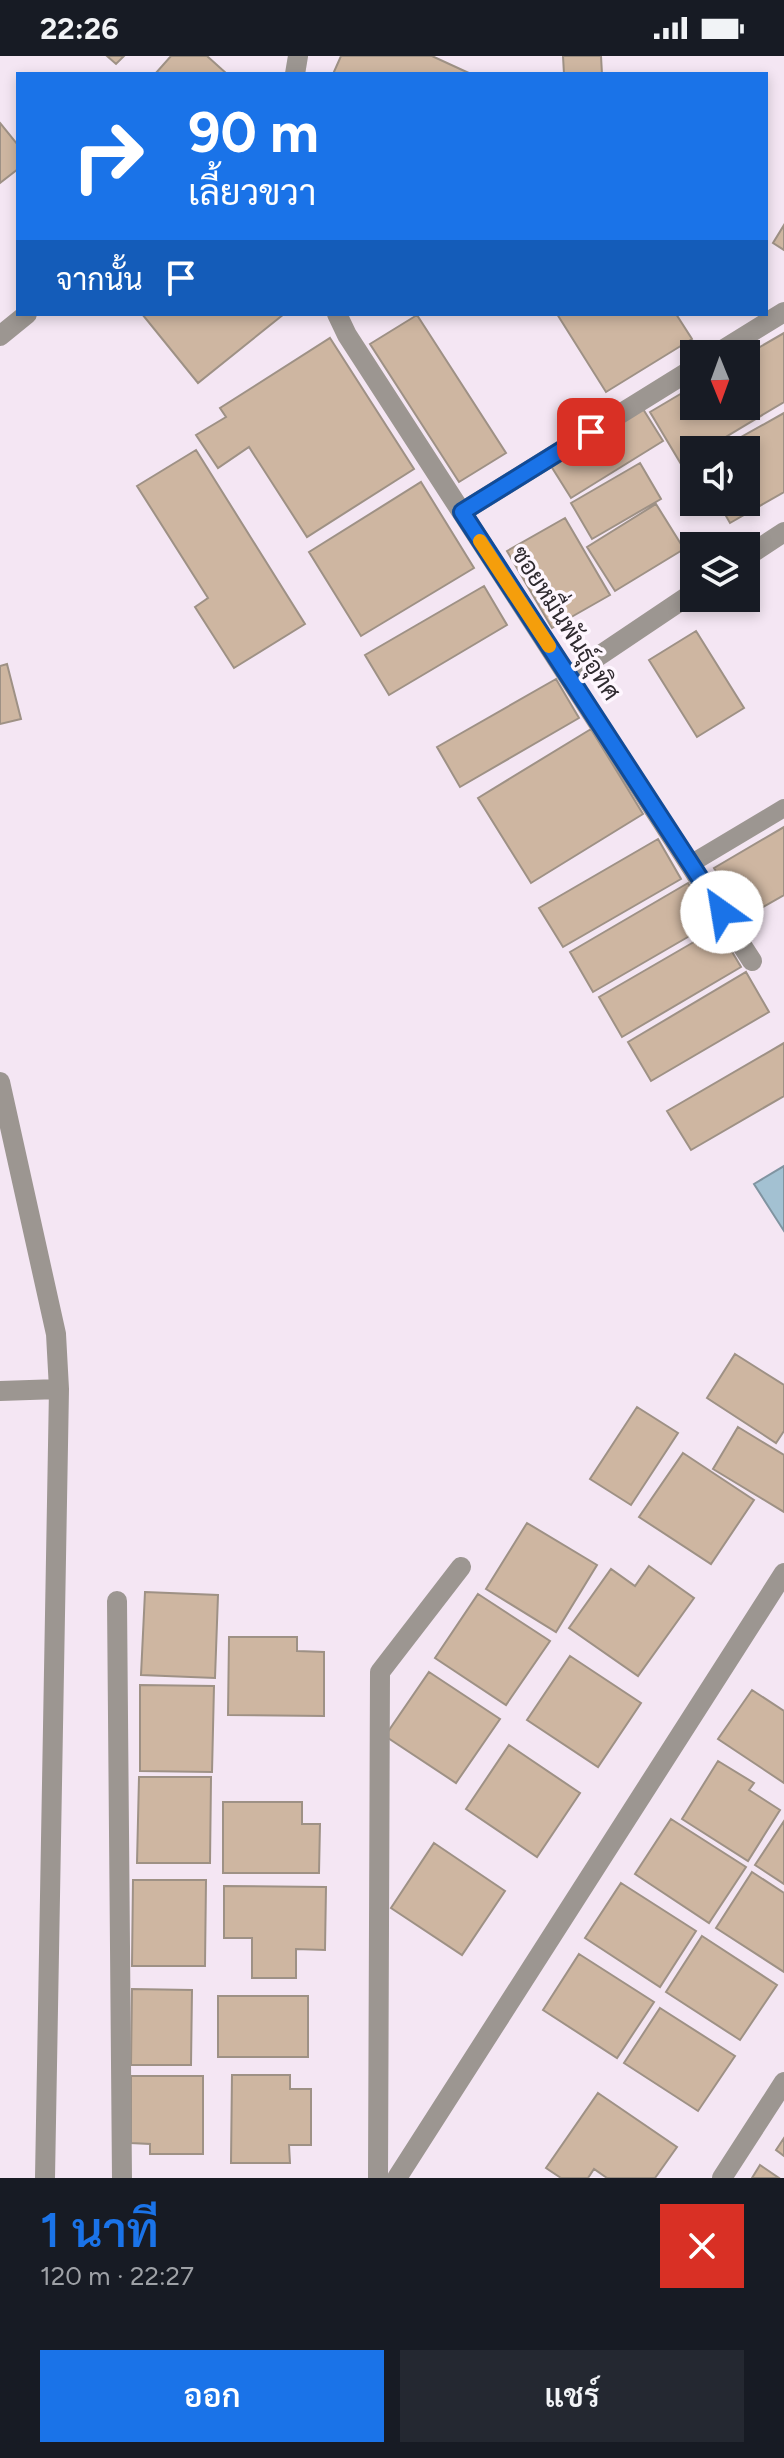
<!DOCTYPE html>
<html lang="th">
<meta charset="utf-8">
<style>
:root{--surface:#171b24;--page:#242831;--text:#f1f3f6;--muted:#9ea1a6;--accent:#1a73e8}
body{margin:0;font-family:Figtree,Sarabun,sans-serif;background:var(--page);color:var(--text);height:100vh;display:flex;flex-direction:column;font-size:30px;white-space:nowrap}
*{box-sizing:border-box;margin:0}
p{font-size:26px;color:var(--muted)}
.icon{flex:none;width:44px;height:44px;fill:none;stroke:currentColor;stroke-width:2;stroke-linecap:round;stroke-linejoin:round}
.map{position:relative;height:2122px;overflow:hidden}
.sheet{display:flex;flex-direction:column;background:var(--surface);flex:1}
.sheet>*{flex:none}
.hud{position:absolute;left:16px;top:16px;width:752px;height:244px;border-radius:0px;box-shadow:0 4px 12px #0003;background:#1a73e8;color:#fff;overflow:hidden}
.needle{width:52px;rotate:179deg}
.buttons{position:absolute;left:680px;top:284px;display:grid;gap:16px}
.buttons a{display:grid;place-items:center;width:80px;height:80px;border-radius:0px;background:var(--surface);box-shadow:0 4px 12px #0003;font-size:40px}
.pin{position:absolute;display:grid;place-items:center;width:68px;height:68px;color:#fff;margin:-34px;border-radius:16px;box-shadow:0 4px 12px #0006}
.me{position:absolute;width:88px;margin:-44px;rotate:328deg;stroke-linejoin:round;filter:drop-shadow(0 0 6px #0008)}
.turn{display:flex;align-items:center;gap:28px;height:168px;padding:0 40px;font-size:36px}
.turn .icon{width:104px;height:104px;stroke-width:2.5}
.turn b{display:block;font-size:56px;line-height:68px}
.then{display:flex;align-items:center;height:76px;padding:0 40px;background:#0003;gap:16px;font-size:30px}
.round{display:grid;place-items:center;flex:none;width:84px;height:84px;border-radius:0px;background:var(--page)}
.head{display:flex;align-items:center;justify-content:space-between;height:136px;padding:0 40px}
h1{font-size:48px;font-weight:600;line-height:60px;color:var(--accent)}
.button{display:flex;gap:16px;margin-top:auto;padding:16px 40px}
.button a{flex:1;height:92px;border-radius:0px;background:var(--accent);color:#fff;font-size:32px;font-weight:600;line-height:92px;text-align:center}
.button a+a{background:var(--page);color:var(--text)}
.status{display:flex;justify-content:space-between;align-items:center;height:56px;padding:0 40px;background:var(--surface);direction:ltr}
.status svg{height:22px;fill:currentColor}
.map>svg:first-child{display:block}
</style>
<div class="status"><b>22:26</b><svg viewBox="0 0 49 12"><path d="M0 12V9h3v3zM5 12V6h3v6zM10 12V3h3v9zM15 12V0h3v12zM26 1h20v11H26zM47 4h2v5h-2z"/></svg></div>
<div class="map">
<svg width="784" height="2122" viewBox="0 0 784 2122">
<rect width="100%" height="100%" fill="#f4e6f3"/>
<path fill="#a3c1d2" stroke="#8094a1" stroke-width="2" d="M784 1110V1175L754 1128Z"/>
<path fill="#ceb6a1" stroke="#9e9185" stroke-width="2" d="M107 0H124L116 8Z
M171 0H207L227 18H155Z
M341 0H432L471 18H333Z
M563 0H601L602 18H564Z
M0 67 18 89V113L0 127Z
M784 169V194L773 187Z
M142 258H284L198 327Z
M557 258H676L692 283 606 336Z
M417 259 506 397 459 426 370 288Z
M784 277V346L704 394H694V400L681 408 650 356 694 330V350H746V299Z
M330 282 414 413 307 481 249 391 218 412 196 379 226 361 220 352Z
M643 353 663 385 571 442 551 410Z
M784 357V436L730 467 718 446H746V394H718Z
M196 394 305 568 234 612 195 551 208 542 137 430Z
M640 407 661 443 592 483 571 447Z
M421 426 474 512 361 580 309 496Z
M656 448 684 493 615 535 587 491Z
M565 462 610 539 552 572 507 495Z
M484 530 507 569 389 639 365 599Z
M696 575 744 652 697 681 649 604Z
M7 608 21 663 0 668V610Z
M556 623 579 662 460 731 437 691Z
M591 673 643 758 531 827 478 742Z
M784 771V839L744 862 714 812Z
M658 783 681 823 563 891 539 852Z
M688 827 712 867 593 936 570 896Z
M718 872 741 911 622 981 599 941Z
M746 916 769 956 651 1025 628 986Z
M784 987V1040L691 1094 667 1055Z
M735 1298 784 1329V1375L776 1387 707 1342Z
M637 1351 678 1377 631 1449 590 1423Z
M738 1371 784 1399V1456L713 1413Z
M683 1397 754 1444 711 1508 639 1461Z
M527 1467 597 1509 556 1576 486 1533Z
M649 1510 694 1542 638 1620 569 1572 611 1513 635 1530Z
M145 1536 218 1539 215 1622 141 1619Z
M478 1538 550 1585 506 1649 435 1602Z
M229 1581H297V1595L324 1596V1660L228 1659Z
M570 1600 641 1647 598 1711 527 1664Z
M429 1616 500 1663 456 1727 385 1680Z
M140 1629 214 1630 212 1716 140 1715Z
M752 1634 784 1655V1727L718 1683Z
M509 1689 580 1737 537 1801 466 1753Z
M718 1705 754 1727 749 1734 780 1754 748 1805 682 1763Z
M139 1721H211L210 1807H137Z
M223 1746H302V1768H320L319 1817H223Z
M671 1763 746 1811 709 1867 635 1818Z
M784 1765V1828L755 1809Z
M434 1787 505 1835 462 1899 391 1852Z
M752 1816 784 1837V1916L716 1872Z
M133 1824H206L205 1910H132Z
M621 1827 696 1875 660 1931 585 1882Z
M224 1830 326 1831 325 1894 296 1893V1922H252V1882H224Z
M702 1880 777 1929 740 1984 666 1936Z
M579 1898 654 1946 617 2002 543 1954Z
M132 1933 192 1934 191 2009H131Z
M218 1940H308V2001H218Z
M660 1952 735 2000 698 2055 624 2007Z
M232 2019H290V2033H311V2089H289L290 2107H231Z
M131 2020H203V2098H150V2088L131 2087Z
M598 2037 677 2091 655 2122H607L594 2113 588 2122H561L546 2112Z
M784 2082V2100L776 2094Z
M760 2109 779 2122H752Z"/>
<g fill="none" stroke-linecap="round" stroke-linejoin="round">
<path stroke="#9c9691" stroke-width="18" d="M692 807 784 752"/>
<path stroke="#9c9691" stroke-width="20" d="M295 18 298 0
M337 258 347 279 752 905
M0 280 27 258
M716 298 784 256
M462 456 694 312
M746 501 784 476
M569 620 694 536
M0 1026 56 1278 59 1333 45 2122
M0 1335 59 1333
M117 1545 122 2122
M378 2122 380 1616 461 1511
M397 2122 784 1517
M722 2122 784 2026"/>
</g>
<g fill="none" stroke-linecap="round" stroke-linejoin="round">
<g stroke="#114b97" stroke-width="20">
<path id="route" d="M591 376 462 456 722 856"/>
</g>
<use href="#route" stroke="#1a73e8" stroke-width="14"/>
<path stroke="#f59e0b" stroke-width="14" d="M480 485 549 590"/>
</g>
<g text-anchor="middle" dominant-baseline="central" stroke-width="7" stroke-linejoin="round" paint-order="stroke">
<g font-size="24" fill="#2f2a2f" stroke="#fef6fe">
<text transform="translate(566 567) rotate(57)">ซอยหมื่นพันธุ์อุทิศ</text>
</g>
</g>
</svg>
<div class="buttons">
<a><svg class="needle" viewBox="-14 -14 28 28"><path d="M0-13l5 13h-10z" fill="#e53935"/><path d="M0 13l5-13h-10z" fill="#9ea1a6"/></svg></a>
<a><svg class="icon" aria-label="sound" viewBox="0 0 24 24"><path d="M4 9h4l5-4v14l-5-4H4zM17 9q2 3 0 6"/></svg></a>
<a><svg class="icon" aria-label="layers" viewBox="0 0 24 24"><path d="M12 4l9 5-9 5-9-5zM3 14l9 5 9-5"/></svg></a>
</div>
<div class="pin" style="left:591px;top:376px;background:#d93025"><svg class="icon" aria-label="arrive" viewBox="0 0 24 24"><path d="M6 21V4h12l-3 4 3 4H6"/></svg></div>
<svg class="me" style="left:722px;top:856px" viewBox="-20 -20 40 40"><circle r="19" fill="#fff"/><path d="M0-13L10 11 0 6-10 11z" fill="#1a73e8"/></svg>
<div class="hud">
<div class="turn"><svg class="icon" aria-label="right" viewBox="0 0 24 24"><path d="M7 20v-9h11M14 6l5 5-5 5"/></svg><div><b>90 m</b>เลี้ยวขวา</div></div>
<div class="then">จากนั้น<svg class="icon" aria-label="arrive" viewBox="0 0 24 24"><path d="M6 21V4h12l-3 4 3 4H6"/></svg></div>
</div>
</div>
<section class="sheet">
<div class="head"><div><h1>1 นาที</h1><p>120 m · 22:27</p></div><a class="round" style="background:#d93025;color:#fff"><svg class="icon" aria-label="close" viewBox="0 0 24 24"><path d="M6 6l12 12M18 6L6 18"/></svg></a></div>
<div class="button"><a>ออก</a><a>แชร์</a></div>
</section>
